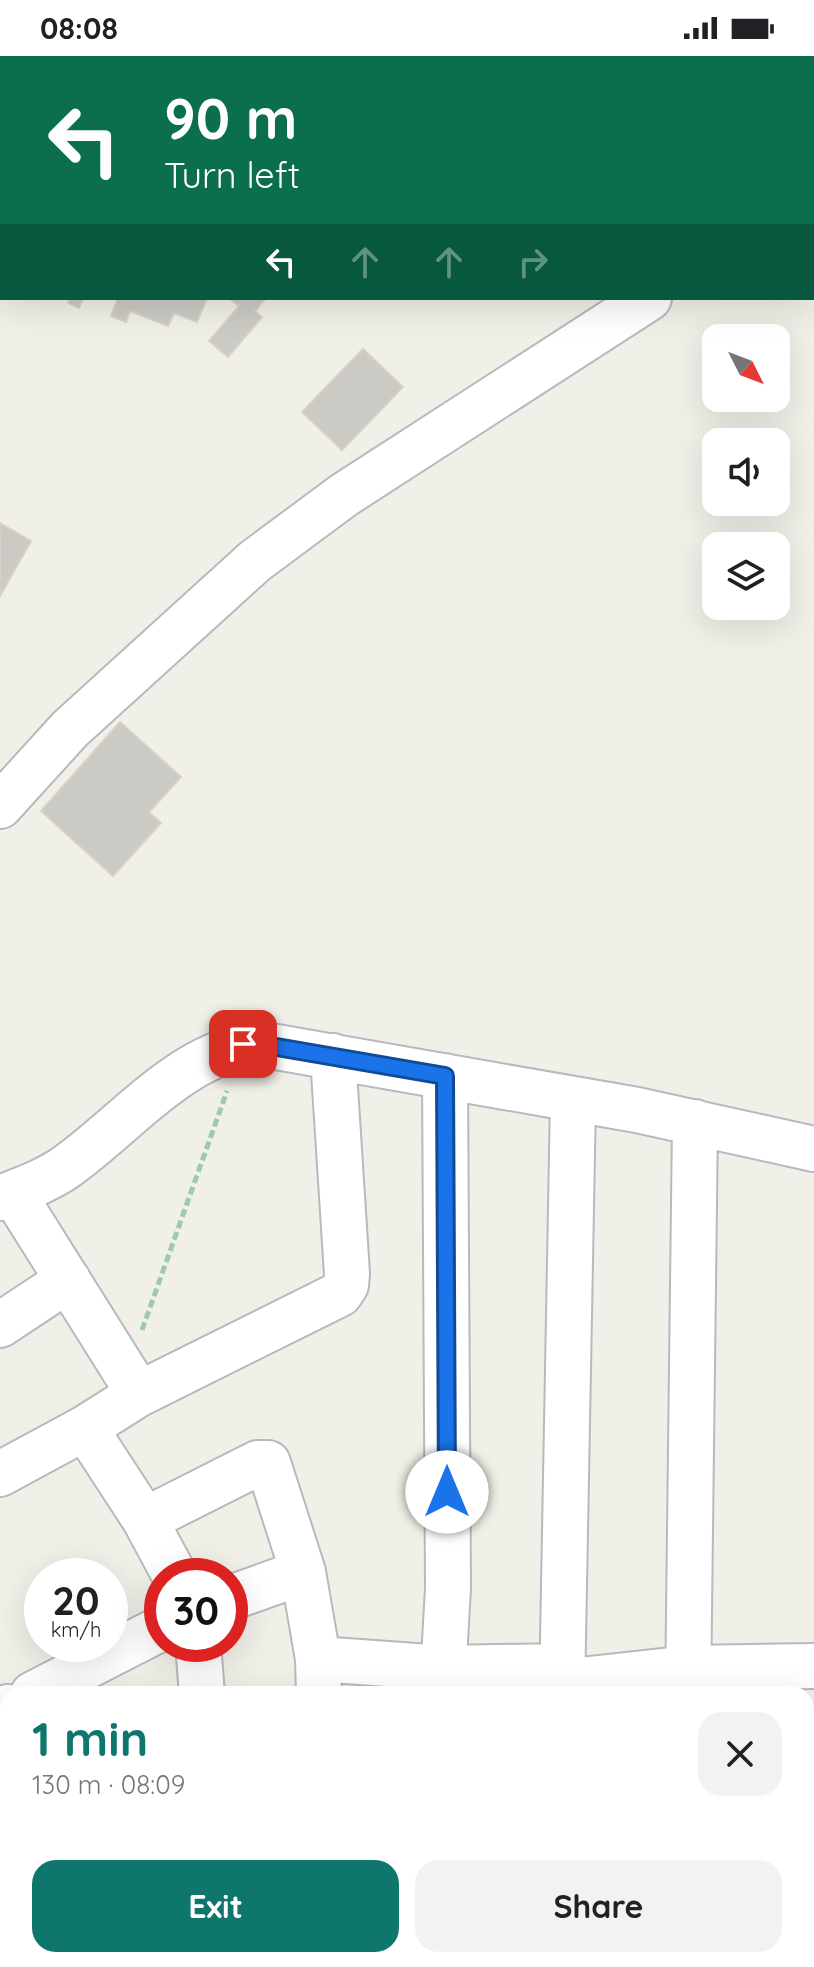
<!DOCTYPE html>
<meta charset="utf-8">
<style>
:root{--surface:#fff;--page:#f2f2f2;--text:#202124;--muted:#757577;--accent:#0f766e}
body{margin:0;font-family:Quicksand,sans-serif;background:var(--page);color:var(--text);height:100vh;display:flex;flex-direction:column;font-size:30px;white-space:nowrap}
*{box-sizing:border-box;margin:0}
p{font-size:26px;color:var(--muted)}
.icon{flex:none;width:44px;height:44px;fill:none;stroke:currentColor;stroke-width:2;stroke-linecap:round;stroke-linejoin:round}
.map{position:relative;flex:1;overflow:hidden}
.panel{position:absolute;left:0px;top:1630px;width:814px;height:282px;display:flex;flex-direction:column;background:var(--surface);border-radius:24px 24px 0 0;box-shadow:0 8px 32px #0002}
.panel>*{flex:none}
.hud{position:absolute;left:0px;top:0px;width:814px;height:244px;box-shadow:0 8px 32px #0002;background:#0b6e4f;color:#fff;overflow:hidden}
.needle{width:52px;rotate:132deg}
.buttons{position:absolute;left:702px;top:268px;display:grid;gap:16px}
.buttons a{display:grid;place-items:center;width:88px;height:88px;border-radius:16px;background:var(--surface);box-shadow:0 8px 32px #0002;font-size:40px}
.speed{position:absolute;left:24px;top:1502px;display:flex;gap:16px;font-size:40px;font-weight:700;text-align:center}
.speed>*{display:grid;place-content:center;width:104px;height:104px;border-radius:50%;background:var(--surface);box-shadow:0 8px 32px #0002;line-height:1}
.speed small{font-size:20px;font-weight:400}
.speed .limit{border:12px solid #d22;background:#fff;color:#111}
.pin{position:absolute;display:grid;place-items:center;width:68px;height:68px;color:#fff;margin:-34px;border-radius:16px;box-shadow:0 4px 12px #0006}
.me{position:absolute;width:88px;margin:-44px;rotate:0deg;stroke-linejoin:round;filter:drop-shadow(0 0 6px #0008)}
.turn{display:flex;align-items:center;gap:28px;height:168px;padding:0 32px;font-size:36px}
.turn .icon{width:104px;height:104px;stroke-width:2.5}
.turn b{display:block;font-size:56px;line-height:68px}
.lanes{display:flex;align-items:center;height:76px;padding:0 32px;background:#0003;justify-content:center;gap:40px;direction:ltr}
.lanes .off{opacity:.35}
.round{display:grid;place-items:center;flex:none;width:84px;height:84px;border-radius:24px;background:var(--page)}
.headline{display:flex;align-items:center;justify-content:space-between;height:136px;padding:0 32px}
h1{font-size:48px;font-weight:700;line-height:60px;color:var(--accent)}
.primary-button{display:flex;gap:16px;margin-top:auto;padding:16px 32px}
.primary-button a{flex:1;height:92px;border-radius:24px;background:var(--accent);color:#fff;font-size:32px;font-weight:700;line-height:92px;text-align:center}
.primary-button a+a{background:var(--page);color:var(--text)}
.status{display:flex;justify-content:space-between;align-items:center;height:56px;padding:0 40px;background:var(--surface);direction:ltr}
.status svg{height:22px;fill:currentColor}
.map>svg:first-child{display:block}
</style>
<div class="status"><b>08:08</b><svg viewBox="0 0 49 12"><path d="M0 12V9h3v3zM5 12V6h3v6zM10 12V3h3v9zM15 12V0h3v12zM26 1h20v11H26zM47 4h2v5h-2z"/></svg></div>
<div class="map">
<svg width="814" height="1911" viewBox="0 0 814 1911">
<rect width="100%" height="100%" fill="#f1f0e8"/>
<path fill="#cccac5" stroke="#d6d3c6" stroke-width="2" d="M70 242H83L79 252 68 247Z
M118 242H207L197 266 174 257 168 270 130 255 126 266 111 260Z
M229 242H266L255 255 262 261 228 301 209 285 239 250Z
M363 293 403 331 342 394 302 356Z
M0 467 31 485 0 540Z
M120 666 181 721 149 756 161 767 113 820 41 755Z"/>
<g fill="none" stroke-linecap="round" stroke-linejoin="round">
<g stroke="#b8b9be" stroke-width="48">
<path id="minor" d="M729 0 735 2
M812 30 814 31
M812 137 814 135
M0 750 70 673 255 505 344 439 649 242
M13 1137 139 1338
M0 1142C23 1133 46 1125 66 1111 125 1070 190 987 265 989L637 1054 814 1093
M0 1269 68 1224
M85 1372 145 1464 175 1520
M0 1418 85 1372 139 1338 340 1238 346 1229 347 1218 333 1000
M145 1464 258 1407H268L303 1516 318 1603 319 1638
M230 1542 303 1516
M198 1588 202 1638
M318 1603 443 1612 561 1610
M562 1626 689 1612 814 1610
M33 1638 162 1572
M442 1638 448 1532 445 1020
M562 1638 573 1043
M688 1638 695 1066
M0 1655 8 1651
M0 1711 8 1717
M563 1904V1911
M99 1911V1904
M202 1911V1904
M427 1911 428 1904
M685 1911V1904"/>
</g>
<path stroke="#9dc9af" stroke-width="5" stroke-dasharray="8 4" stroke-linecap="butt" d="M142 1274 227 1035"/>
<use href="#minor" stroke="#fff" stroke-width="44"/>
</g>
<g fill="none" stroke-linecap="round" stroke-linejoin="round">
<g stroke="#114b97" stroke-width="20">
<path id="route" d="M243 988 265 989 445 1020 447 1436"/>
</g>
<use href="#route" stroke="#1a73e8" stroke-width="14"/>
</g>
</svg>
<div class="buttons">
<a><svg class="needle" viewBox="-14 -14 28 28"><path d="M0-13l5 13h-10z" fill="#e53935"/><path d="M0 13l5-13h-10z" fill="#757577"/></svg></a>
<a><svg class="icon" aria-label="sound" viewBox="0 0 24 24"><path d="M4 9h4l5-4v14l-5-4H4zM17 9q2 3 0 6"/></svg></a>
<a><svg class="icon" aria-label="layers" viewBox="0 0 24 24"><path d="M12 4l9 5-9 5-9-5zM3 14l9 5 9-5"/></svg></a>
</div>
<div class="speed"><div>20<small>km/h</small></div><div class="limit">30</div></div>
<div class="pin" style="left:243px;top:988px;background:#d93025"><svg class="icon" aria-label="arrive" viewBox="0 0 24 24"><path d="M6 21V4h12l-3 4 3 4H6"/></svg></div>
<svg class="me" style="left:447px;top:1436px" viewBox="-20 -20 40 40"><circle r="19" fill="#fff"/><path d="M0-13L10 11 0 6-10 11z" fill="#1a73e8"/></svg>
<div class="hud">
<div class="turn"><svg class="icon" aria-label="left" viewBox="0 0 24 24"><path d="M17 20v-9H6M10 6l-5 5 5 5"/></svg><div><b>90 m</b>Turn left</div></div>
<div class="lanes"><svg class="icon" aria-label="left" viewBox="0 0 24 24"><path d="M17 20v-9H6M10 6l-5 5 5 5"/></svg><svg class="icon off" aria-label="ahead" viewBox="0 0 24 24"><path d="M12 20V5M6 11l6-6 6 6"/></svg><svg class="icon off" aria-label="ahead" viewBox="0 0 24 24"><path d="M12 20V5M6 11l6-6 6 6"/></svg><svg class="icon off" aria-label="right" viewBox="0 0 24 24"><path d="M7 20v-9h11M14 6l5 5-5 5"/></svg></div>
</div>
<section class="panel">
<div class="headline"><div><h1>1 min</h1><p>130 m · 08:09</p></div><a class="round"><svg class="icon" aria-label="close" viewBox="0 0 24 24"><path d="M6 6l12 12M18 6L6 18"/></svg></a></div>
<div class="primary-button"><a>Exit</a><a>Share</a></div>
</section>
</div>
